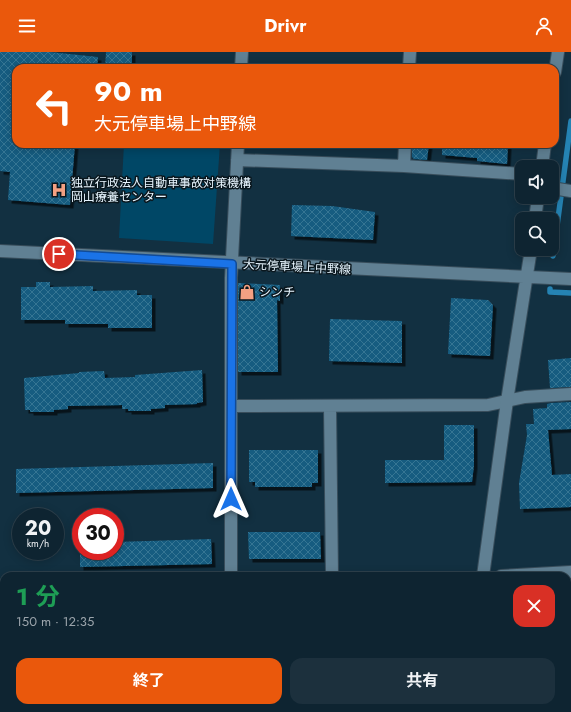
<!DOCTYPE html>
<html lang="ja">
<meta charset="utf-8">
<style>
:root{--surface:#0e2431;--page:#1c303d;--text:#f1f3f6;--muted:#9ba4ab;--line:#2e414d;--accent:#ea580c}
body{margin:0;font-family:Jost,"Noto Sans JP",sans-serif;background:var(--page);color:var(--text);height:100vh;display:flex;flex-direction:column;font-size:15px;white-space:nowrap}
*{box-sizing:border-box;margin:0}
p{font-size:13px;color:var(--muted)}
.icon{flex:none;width:22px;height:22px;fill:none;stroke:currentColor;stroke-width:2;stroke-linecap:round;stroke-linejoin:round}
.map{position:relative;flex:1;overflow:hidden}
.drawer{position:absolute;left:0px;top:520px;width:571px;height:140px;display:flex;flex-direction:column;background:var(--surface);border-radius:12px 12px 0 0;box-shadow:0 2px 10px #0003,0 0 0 1px var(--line)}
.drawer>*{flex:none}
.top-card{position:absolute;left:12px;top:12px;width:547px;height:84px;border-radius:12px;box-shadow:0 2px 10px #0003,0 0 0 1px var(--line);background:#ea580c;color:#fff;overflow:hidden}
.fabs{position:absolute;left:515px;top:108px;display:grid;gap:8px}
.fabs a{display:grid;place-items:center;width:44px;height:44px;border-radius:8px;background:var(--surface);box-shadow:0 2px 10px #0003,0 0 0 1px var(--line);font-size:20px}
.speed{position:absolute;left:12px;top:456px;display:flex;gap:8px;font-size:20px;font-weight:700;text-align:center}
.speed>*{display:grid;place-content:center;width:52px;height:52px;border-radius:50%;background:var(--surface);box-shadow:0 2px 10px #0003,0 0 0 1px var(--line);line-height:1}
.speed small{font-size:10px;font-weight:400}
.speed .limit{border:6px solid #d22;background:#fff;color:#111}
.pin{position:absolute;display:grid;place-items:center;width:34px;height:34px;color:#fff;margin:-17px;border:2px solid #fff;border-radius:50%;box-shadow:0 1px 4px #0007}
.me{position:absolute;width:44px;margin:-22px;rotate:0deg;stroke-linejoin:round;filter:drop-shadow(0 0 3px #0008)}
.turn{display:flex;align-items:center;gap:14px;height:84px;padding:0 16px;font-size:18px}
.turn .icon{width:52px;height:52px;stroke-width:2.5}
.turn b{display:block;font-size:28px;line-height:34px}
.round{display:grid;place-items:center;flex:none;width:42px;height:42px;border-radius:12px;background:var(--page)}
.summary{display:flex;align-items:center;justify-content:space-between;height:68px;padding:0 16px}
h1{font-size:24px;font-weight:700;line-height:30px;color:#1e9e55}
.primary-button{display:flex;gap:8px;margin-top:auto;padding:8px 16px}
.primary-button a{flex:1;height:46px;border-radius:12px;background:var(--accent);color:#fff;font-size:16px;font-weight:700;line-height:46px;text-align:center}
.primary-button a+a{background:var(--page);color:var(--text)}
header{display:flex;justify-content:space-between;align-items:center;height:52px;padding:0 16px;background:var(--accent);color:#fff;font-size:18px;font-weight:700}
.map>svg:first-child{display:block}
</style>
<header><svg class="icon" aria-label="menu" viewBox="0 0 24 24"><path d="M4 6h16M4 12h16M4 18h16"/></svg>Drivr<svg class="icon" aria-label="person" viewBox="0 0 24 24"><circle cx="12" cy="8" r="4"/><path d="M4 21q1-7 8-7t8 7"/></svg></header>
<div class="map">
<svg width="571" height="660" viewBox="0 0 571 660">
<defs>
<pattern id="building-cross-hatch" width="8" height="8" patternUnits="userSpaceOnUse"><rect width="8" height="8" fill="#145c80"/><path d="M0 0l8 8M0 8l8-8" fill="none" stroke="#367493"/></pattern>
<filter id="shadow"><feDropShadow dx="3.5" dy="3.5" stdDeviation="0" flood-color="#0009"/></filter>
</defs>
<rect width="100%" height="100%" fill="#123041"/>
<path fill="#004766" d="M124 92H220L213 192 119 186Z"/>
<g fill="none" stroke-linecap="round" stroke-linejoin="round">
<path stroke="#2583b3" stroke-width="5.5" d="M553 204 571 69
M550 237V240L571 241"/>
</g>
<path fill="url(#building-cross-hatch)" filter="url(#shadow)" d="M0 0H50L98 5 97 16H16V92H75L70 153 8 148 10 120 0 119Z
M106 0H132V16H105Z
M412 92H429L427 108 414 107 412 105Z
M442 92H508L507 112 477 109V106L442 103Z
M292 153 332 154 375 160 373 188 291 184Z
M36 230H50V235L93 234V239L137 238V243H152V276H108V272H65V268H21V235H36Z
M238 231 280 233V249L277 248 278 320H238Z
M451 246 488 248 493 253 490 304 448 302Z
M330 267 402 269V311L329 309Z
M571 306V335L550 336 548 308Z
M202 318 203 350 197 351V352L165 353V356L151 357V359H128V357H122V353L68 354V357L54 358V360H30V358H25L24 326 79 321V320L104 319 105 326 135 325V323Z
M571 350V377L548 378 552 423 571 422V455L520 457 519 431 527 383 526 372H534L533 357 547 356V352L551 351Z
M444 373H474V413L472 430 385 431V408H444Z
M249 398H318V431H312V435H255V430H249Z
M213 411V436L16 441V417Z
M248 480H320L321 507H249Z
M211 487 212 512 80 515V499H115V490Z"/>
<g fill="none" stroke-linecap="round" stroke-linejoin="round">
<g stroke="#384d5b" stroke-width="14">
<path id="street" d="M241 16 242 0
M409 16 410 0
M237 108 404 114 522 122
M404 114 405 92
M552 136 571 139
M231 354 488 353 525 345 571 342
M330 355 332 524
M231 524V226L238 92
M501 524 571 520
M0 540H4
M567 651H571
M233 656V660
M547 656V660
M57 660V656"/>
</g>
<g stroke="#384d5b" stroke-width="14">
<path id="secondary" d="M555 20 558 0
M542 115 545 92
M535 167 538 145
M0 199 571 227
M483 524 507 349 531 197
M462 660 463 656"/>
</g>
<use href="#street" stroke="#608093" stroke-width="12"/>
<use href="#secondary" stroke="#608093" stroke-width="12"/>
</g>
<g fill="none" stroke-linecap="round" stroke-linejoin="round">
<g stroke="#114b97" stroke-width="10">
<path id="route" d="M59 202 232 212 231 447"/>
</g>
<use href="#route" stroke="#1a73e8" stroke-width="7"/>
</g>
<defs>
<g id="hospital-bare" transform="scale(1.2)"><path d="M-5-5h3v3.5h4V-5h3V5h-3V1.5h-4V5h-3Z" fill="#f3a082" stroke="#0a171e" stroke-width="2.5" paint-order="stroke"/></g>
<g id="shop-bare" transform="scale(1.2)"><path d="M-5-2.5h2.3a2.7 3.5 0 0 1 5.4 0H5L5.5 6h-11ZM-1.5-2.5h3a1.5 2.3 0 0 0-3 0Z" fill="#f3a082" stroke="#0a171e" stroke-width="2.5" paint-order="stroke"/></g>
</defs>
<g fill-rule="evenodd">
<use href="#hospital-bare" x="59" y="138"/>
<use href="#shop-bare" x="247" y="240"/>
</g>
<g text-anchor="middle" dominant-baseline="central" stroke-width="3" stroke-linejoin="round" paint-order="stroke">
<g font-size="12" fill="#e8f6ff" stroke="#0a171e" text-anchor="start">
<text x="71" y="131">独立行政法人自動車事故対策機構<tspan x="71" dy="14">岡山療養センター</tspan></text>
<text x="259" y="240">シンチ</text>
</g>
<g font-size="12" fill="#e8f6ff" stroke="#0a171e">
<text transform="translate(297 215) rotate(3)">大元停車場上中野線</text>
</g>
</g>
</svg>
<div class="fabs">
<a><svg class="icon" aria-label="sound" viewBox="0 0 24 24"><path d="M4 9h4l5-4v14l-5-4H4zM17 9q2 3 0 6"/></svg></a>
<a><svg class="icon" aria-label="search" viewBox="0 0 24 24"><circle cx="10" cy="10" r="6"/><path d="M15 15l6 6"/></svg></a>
</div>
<div class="speed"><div>20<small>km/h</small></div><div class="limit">30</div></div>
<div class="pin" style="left:59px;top:202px;background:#d93025"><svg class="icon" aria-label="arrive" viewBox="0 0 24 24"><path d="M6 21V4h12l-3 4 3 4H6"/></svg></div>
<svg class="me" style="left:231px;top:447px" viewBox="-20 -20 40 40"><path d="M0-17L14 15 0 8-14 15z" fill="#1a73e8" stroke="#fff" stroke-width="4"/></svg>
<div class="top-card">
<div class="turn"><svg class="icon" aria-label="left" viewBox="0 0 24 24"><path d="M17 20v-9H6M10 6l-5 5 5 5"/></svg><div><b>90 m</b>大元停車場上中野線</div></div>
</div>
<section class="drawer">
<div class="summary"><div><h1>1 分</h1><p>150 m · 12:35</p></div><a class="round" style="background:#d93025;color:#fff"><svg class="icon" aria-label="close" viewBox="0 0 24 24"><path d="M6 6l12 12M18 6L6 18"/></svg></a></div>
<div class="primary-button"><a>終了</a><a>共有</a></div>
</section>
</div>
